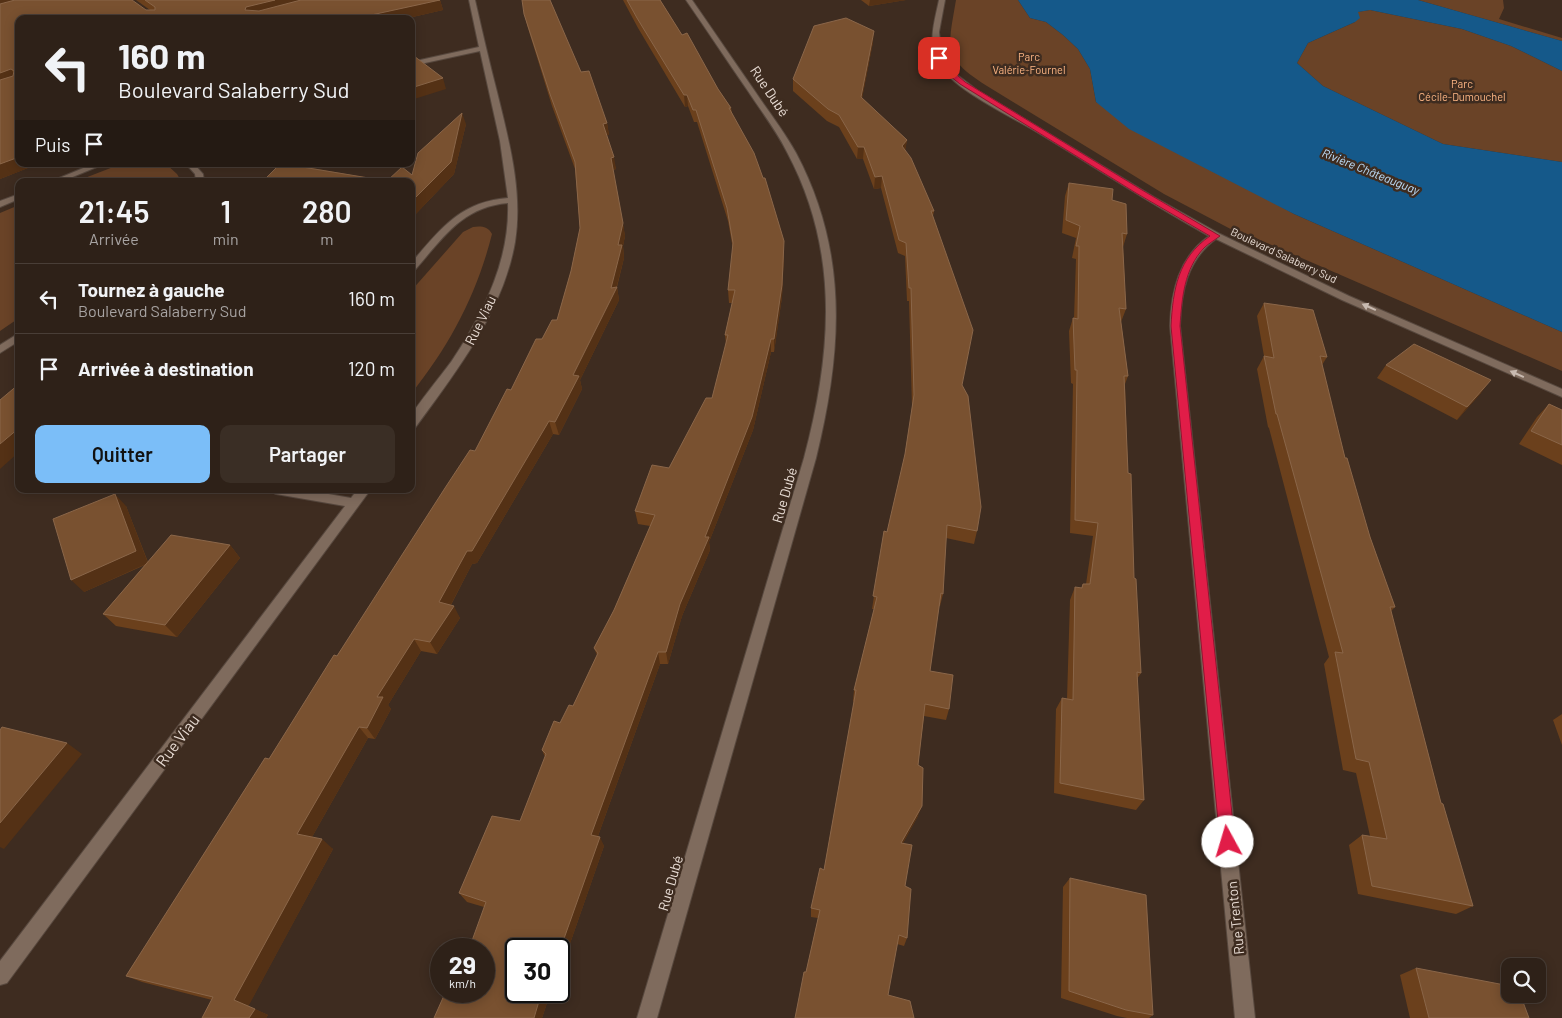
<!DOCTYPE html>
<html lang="fr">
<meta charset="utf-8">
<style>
:root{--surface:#2e2118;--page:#3a2e25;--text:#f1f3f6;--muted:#a7a3a2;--line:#493e37;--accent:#7bbef8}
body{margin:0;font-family:Barlow,sans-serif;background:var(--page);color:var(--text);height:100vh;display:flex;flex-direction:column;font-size:19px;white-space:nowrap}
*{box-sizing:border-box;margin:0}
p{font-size:16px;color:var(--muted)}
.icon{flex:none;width:28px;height:28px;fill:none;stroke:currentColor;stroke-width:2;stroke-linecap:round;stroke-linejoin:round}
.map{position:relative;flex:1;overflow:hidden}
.side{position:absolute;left:15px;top:178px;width:400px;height:315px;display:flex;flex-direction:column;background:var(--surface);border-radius:10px;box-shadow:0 2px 12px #0003,0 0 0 1px var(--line)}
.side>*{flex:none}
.banner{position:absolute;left:15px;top:15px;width:400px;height:152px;border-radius:10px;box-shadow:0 2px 12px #0003,0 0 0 1px var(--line);background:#2e2118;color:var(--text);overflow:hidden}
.fabs{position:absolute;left:1501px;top:958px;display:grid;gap:10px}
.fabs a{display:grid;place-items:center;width:45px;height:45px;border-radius:10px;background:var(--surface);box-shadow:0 2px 12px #0003,0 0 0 1px var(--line);font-size:25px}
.speed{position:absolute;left:430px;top:938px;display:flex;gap:10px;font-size:25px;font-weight:700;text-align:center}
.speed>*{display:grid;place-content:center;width:65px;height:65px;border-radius:50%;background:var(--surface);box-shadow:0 2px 12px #0003,0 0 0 1px var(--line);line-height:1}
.speed small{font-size:12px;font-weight:400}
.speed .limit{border:2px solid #111;border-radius:8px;background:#fff;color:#111}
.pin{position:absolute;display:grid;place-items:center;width:42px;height:42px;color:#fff;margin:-21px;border-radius:10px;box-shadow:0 2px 8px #0006}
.me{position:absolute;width:55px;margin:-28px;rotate:354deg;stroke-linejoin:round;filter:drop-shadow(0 0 4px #0008)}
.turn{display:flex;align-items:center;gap:18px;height:105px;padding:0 20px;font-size:22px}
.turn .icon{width:65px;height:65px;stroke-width:2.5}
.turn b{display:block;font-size:35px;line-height:42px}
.then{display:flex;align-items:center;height:48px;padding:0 20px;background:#0003;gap:10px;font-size:19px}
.eta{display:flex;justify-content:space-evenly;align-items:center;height:85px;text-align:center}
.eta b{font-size:30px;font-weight:600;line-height:35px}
.action{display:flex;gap:10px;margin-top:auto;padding:10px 20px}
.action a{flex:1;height:58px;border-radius:10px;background:var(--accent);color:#111;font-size:20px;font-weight:600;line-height:58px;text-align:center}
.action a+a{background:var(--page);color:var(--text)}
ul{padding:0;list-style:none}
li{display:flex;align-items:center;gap:15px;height:70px;padding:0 20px;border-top:1px solid var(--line)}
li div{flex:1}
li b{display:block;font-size:19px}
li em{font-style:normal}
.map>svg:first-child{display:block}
</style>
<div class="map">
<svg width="1562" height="1018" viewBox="0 0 1562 1018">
<rect width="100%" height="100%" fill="#3e2c20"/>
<path fill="#6a4327" d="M956 0H1018L1030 18 1046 22 1063 35 1078 49 1090 69 1096 102 1294 214 1562 332V371L1244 233 1242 235 1164 194 987 86C942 58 948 48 956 0Z
M1418 0H1503L1504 8 1499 19 1562 38V41Z
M1370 10 1462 29 1511 46 1562 71V162L1443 144 1323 86 1297 63 1308 43 1355 22 1357 12Z
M121 164H166L177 174 181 181H77Z
M19 205V318L0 331V213Z
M473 227C480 226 488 226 492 234 477 294 450 345 411 394V291L463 232Z"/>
<path fill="#15598a" d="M1018 0H1418L1562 41V71L1511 46 1462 29 1370 10 1358 12 1360 18 1355 22 1308 43 1297 63 1323 86 1443 144 1562 162V332L1294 214 1129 129 1096 102 1090 69 1078 49 1063 35 1046 22 1030 18Z"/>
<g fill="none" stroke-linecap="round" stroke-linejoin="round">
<g stroke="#57483e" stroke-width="2">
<path id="minor" d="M469 0H475C482 31 489 61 497 92 509 141 523 192 515 242 503 312 456 372 415 428L411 429C411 425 410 421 411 417 413 409 446 370 453 359 484 312 510 260 508 203 462 207 443 238 414 271L411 272V263C441 229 459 202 508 198L500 141 480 51 411 66V62L479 47Z
M686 0H692C713 30 733 60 754 90 768 111 784 131 796 153 849 253 842 352 816 458L657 1018H637L804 458C832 353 840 251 787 152 776 130 761 111 748 91 727 61 707 30 686 0Z
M939 0H945L939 32 942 56 952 71 977 90 1154 197 1220 234 1349 296 1562 389V397L1342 300 1216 239C1187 260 1181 292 1180 326L1255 1018H1235L1170 326C1171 291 1179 257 1209 236 1151 204 1096 168 1040 134 1013 117 953 90 938 63 927 43 935 20 939 0Z
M93 164H104L63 181H52Z
M186 164H194L203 174 204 181H196L195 174Z
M19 194V199L0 207V201Z
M19 333V341L0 353V345Z
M270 489H300L351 498 358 489H371L7 983 0 985V961L345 506 276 494 272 492Z"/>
</g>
<use href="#minor" fill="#7f6b5d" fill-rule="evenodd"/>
</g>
<path fill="#6b401c" d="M0 0 146 10H150L136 0H440L443 10 404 19H19L38 164 0 179Z
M522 0 581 72 607 123 609 135H606L616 169 613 170 625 236 623 246 624 258 617 287 619 300 580 380 582 389 559 435 553 434 477 563 472 564 451 605 460 618 437 654 421 651 388 705 391 709 375 739 368 738 312 837 333 849 248 1006 268 1015 266 1018H202L212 1000 142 982 126 976 337 656 475 451 511 390 542 339 557 320 571 271 580 228 575 169 552 106 527 25Z
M623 0H660L682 35 731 108 732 113 784 254 782 297 774 352H771L753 430 709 542 710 550 682 616 668 664H660L598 836 604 846 566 955 562 954 559 965V949H516V991H551L542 1018H434L484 991V907L467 902 459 893 520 821 545 757 542 750 560 723 573 706 597 655 594 648 614 610 650 526 638 524 635 511 669 468 712 398 726 344 725 335 732 303H729L728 290 733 249 728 221 697 122H694L688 106 685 107 638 28Z
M861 0H906L869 6Z
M873 42 862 98 907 140 905 150 934 211 933 216 962 385 977 531 974 544 946 538 943 594 940 606H939L930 671 949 709 946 720 924 716 918 765V816L903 843 907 938 904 946 897 944 806 972 818 918 811 917V908L824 870 854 702 853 701 854 690 874 609H872L884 531 887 532 905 454 912 407 909 301H907L905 256 898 253 881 188 874 189 863 159H857L839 127 827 121 793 91V79Z
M466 124 454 174 411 219 263 181 276 168 269 164H289H288L387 181 412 175Z
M1069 183 1112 200 1127 234 1123 247 1126 309 1121 322 1128 376 1125 384 1128 473 1134 578 1141 673 1137 679 1144 800 1136 810 1054 793 1056 709 1062 698 1067 699 1070 600 1075 587 1081 588 1083 584H1086L1093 536 1070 533 1073 384 1071 383 1069 331 1073 318H1074L1076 259 1072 258 1076 238 1062 233 1065 196Z
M1264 303 1327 357 1322 365 1345 458 1370 537 1395 607 1391 611 1441 803 1473 906 1456 914 1358 894 1349 845 1362 835 1370 836 1356 773 1343 770 1324 664 1329 657 1269 428 1268 427 1257 369 1264 356 1257 316Z
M1386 365 1481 393 1457 420 1377 378Z
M1549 404 1562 410V465L1519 444 1537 417Z
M109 489H132L128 492Z
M126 506 148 562 230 545 240 558 177 637 116 626 103 614 145 565 84 592Z
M1562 714V745L1553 720Z
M1070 878 1153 1015 1149 1018H1127L1117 1016 1061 998 1063 887Z
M1416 968 1529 1018H1410L1400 975Z"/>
<path fill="#543115" d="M0 0H33L0 8Z
M275 0H318L250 19 245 10 246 7Z
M440 0 443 10 404 19H363L362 17Z
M870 0H906L869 6Z
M874 31 873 42 860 109 861 97Z
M11 69 18 80 0 86V73Z
M443 78 446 89 411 100V88Z
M684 95H687L688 106 685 107Z
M462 113 466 124 454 174 411 219V202Z
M607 123 609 135 604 136 603 124Z
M907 140 905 152 902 146Z
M858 147H864L863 159H857Z
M19 157V164H38L0 179V164Z
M614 157 616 169 613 170 611 158Z
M882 176 881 188 874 189 875 177Z
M623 223 625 236 623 246 624 258 616 289 617 287 619 300 580 380 582 389 559 435 555 422 573 375 611 288 618 245Z
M784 241 782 297 774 352V339Z
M771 339V352L753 430 709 542 710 550 682 616 668 664 666 652 680 604 705 537Z
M1491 380 1481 393 1457 420 1467 407Z
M549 421 553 434 477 563 472 564 446 614 439 602 467 551Z
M19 428V452L0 469V444Z
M125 489H132L128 492Z
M115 494 126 506 148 563 84 592 71 580Z
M230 545 240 558 177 637 165 625Z
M454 606 460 618 437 654 430 642Z
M414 639 421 651 388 705 391 709 375 739 367 728 377 697Z
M658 652 660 664 595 844 591 835Z
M359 727 368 738 308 844 297 834Z
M67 743 82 754 4 849 0 847V823Z
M922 806 918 816 898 852 901 843Z
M600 837 604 846 566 955 561 947Z
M322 839 333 849 248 1007 234 1000Z
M559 949 562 954 559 965Z
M542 991H551L542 1018H534Z
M255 1009 268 1015 266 1018H249Z"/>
<path fill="#795130" stroke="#8a6649" d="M15 0H132L146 10H155V7L145 0H275L246 7 245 10 259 11 301 0H440L362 17 365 19H19V157L0 164V80L13 76 14 71 11 69 0 73V4Z
M522 0H550L581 72 589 71 607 123 603 124 614 157 611 158 623 223 618 245H622L611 288 617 287 573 375 579 376 555 422 549 421 472 551H467L439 602 454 606 430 642 414 639 377 697H383L367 728 359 727 297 834 322 839 234 1000 255 1009 249 1018H202L213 997 126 976 265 758 269 759 334 655 337 656 445 488 470 450 475 451 507 389 511 390 536 339H542L552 320H557L571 271 580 228 575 162 550 94 524 14Z
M627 0H660L682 35 687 33 718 89 731 108H729L754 153 763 178H765L784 241 782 285 774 339H771L752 417 705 537H709L680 604 666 652H658L591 835 600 837 561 947H557L556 949H516V991H542L534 1018H434L446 991H484V949H469L486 902 459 893 492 816 520 821 546 754 542 750 554 721 560 723 569 705 573 706 598 653 594 648 614 610 655 515 635 511 652 465 669 468 706 398H712L728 335H725L735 290H728L733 243 727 208 696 110H693L687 95H684L637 18Z
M846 18 874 31 861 97 907 140 902 146 911 158 934 211H931L973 330 962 385 968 396 981 507 977 531 947 525 943 594 941 593 930 671 953 675 949 709 925 704 918 765 923 768 922 806 901 843 912 845 905 886 911 889 907 938 899 935 888 995 910 1001 914 1018H795L804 972H806L820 910 811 908 820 868 824 870 856 690H854L877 597 873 596 884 531 887 532 905 454 914 395 911 288H909L906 243 899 240 882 176 875 177 864 147H858L839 115 828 109 793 79 814 26Z
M411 56H414L443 78 411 88Z
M462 113 451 162 411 202V181H263L278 166 276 164H284L387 181 402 167 412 175 418 153Z
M1069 183 1113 189 1112 200 1126 204 1127 234 1122 233 1126 309 1119 308 1128 376H1124L1128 473 1131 474 1134 578 1136 579 1141 673 1137 672 1144 800 1060 783 1062 698 1073 700 1075 587 1082 588 1083 584H1090L1098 523 1075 520 1077 370H1075L1073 318 1078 319 1079 246H1076L1080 226 1066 220Z
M1264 303 1313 310 1327 357 1320 356 1345 458H1347L1370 537 1395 607H1390L1441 803 1443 804 1473 906 1372 886 1362 835 1387 839 1369 762 1356 759 1335 652 1343 653 1277 414H1276L1264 356 1274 358Z
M1414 344 1491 380 1467 407 1386 365Z
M19 384V428L0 444V400Z
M1549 404 1562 410V445L1531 431Z
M115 494 136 551 71 580 53 519Z
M171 535 230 545 165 625 103 614Z
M2 727 67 743 0 823V730Z
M1070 878 1146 895 1153 1015 1126 1010 1069 991Z
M1416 968 1510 986V994H1520L1529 1018H1429Z"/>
<defs><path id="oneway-solid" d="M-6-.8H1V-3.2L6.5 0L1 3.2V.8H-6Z" transform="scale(1.25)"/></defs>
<g fill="#c8bab0">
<use href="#oneway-solid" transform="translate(1369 307) rotate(-156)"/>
<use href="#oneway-solid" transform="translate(1517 374) rotate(-156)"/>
</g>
<path fill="#e11d48" stroke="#92132f" d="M937 57H941L950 69 965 82 1142 190 1220 236C1215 240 1209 243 1204 248 1184 269 1182 298 1180 326L1235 842 1233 847 1228 849 1222 847 1220 842 1171 326C1173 289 1178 258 1210 236L1136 193 960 84 945 72Z"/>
<g text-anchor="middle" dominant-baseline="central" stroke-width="5" stroke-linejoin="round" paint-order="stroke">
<g font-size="11" fill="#feb684" stroke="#3e2c20">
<text x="1029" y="56">Parc<tspan x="1029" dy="13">Valérie-Fournel</tspan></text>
<text x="1462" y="83">Parc<tspan x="1462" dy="13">Cécile-Dumouchel</tspan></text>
</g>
<g font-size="11" fill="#e8dcd4" stroke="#3e2c20">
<text transform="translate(1284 255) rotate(25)">Boulevard Salaberry Sud</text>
</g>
<g font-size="12" font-style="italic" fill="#bfe0fd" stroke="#3e2c20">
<text transform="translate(1371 171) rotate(22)">Rivière Châteauguay</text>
</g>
<g font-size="14" fill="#e8dcd4" stroke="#3e2c20">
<text transform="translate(770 91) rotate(56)">Rue Dubé</text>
<text transform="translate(480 320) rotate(-64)">Rue Viau</text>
<text transform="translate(784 495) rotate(-74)">Rue Dubé</text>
<text transform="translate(670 883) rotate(-74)">Rue Dubé</text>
<text transform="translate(1235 918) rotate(-96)">Rue Trenton</text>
</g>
<g font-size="16" fill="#e8dcd4" stroke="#3e2c20">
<text transform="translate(177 740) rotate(-53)">Rue Viau</text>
</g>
</g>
</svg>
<div class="fabs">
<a><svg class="icon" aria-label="search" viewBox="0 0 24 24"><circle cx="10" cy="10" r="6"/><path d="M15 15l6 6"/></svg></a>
</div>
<div class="speed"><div>29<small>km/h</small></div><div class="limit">30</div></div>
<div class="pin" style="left:939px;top:58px;background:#d93025"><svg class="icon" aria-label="arrive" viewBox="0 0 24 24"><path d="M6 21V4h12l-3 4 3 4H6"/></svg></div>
<svg class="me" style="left:1228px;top:842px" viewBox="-20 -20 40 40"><circle r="19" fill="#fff"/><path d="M0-13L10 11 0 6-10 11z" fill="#e11d48"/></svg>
<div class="banner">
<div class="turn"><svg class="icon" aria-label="left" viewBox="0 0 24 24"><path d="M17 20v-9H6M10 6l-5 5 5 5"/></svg><div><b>160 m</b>Boulevard Salaberry Sud</div></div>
<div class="then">Puis<svg class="icon" aria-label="arrive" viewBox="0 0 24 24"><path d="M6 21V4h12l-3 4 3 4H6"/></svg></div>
</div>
<section class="side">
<div class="eta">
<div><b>21:45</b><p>Arrivée</p></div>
<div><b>1</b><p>min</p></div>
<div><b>280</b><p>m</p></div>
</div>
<ul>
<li><svg class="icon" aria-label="left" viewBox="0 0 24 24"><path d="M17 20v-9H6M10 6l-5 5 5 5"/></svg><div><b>Tournez à gauche</b><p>Boulevard Salaberry Sud</p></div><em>160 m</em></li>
<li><svg class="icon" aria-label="arrive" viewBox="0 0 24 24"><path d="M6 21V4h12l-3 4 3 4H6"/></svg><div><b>Arrivée à destination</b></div><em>120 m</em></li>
</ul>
<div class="action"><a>Quitter</a><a>Partager</a></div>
</section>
</div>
